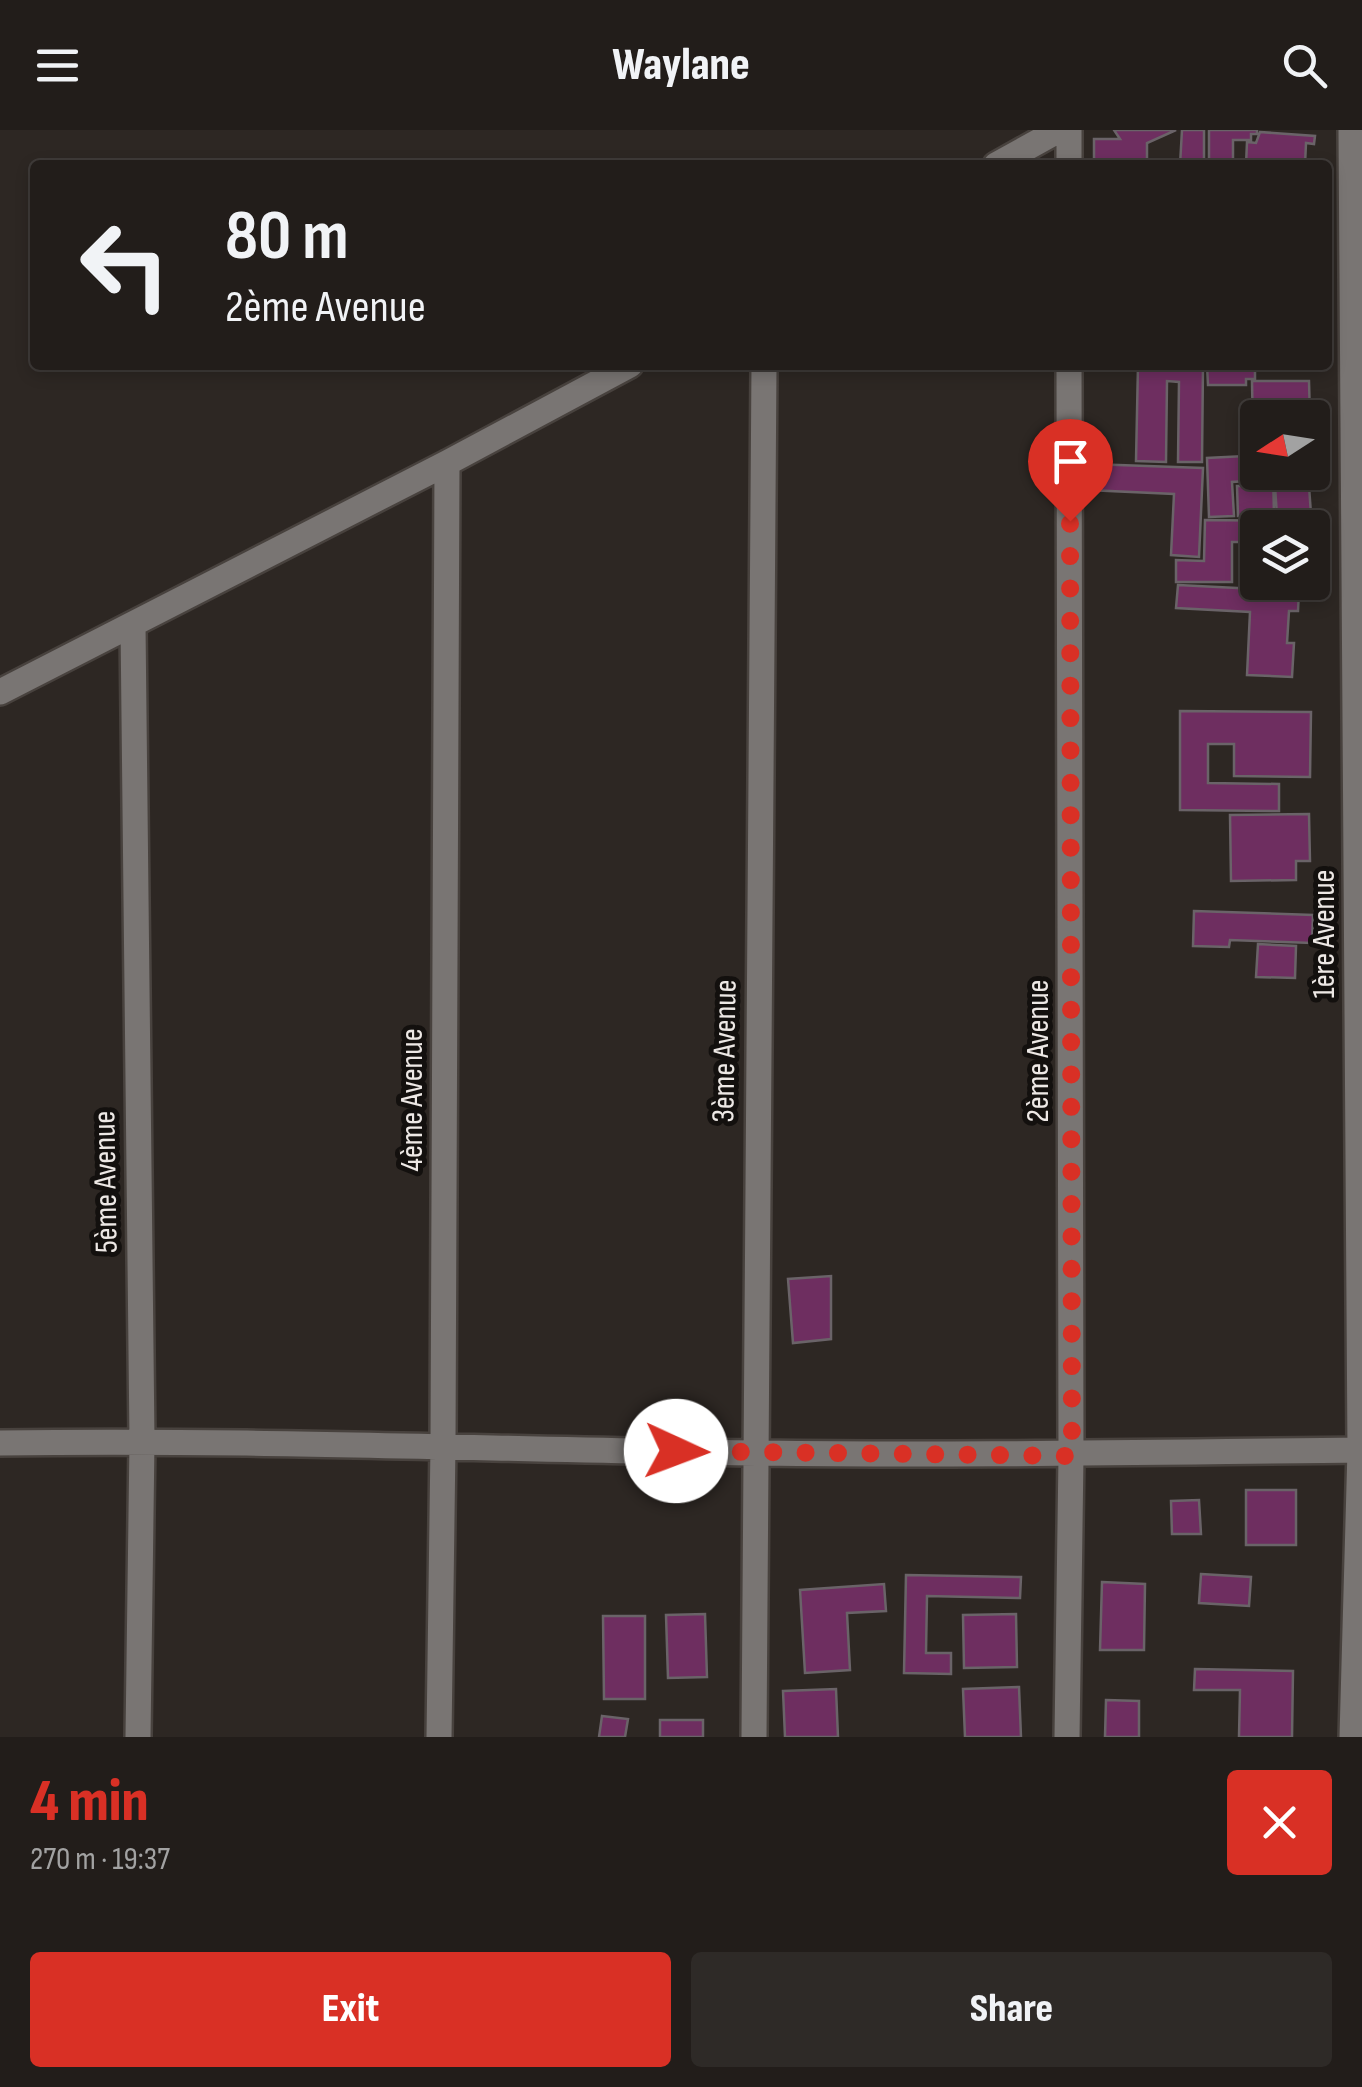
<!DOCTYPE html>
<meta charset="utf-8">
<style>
:root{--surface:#221d1a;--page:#2e2a27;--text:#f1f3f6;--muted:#a2a2a2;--line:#3f3b39;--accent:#d93025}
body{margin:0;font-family:"Sofia Sans Condensed",sans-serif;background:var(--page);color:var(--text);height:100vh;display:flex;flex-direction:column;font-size:38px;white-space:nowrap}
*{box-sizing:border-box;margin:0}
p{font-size:32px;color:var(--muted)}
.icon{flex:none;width:55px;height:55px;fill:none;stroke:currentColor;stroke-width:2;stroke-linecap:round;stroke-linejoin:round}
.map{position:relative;height:1607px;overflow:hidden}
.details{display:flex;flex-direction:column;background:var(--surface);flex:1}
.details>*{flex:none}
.hud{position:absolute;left:30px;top:30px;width:1302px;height:210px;border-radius:10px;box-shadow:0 5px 15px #0003,0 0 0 2px var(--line);background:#221d1a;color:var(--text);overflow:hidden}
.needle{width:65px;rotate:258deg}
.fabs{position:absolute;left:1240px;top:270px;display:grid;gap:20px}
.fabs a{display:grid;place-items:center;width:90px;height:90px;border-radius:10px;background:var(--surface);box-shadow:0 5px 15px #0003,0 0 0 2px var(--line);font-size:50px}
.pin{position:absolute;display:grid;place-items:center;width:85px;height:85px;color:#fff;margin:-102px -42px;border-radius:50% 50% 50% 0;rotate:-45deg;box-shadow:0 0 10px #0007}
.pin .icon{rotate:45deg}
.me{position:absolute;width:110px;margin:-55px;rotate:92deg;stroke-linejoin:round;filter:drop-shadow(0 0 8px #0008)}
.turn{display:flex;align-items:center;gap:35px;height:210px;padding:0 30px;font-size:45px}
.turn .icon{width:130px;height:130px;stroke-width:2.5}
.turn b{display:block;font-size:70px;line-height:85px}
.round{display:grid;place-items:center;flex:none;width:105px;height:105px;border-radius:10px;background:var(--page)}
.head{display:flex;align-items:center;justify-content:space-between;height:170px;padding:0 30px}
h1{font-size:60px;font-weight:800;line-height:75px;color:var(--accent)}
.primary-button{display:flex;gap:20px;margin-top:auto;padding:20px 30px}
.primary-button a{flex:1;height:115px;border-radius:10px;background:var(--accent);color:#fff;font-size:40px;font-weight:800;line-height:115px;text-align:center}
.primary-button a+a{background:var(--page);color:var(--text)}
header{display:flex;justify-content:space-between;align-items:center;height:130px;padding:0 30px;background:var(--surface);font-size:45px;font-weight:800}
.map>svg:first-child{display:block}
</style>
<header><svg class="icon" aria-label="menu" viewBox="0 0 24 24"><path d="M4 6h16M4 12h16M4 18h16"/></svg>Waylane<svg class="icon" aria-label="search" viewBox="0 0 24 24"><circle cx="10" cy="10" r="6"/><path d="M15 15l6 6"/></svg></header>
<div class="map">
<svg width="1362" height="1607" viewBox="0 0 1362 1607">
<rect width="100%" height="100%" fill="#2d2723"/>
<path fill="#6e2e60" stroke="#6a6368" stroke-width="2.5" d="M1114 0H1176L1147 13V35H1094V9H1120Z
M1182 0H1204V35H1180Z
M1209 0H1257V4H1251V10H1233V35H1209Z
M1260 2 1315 6 1314 14 1306 13 1305 35H1246L1247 12 1256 13Z
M1138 235H1203L1202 332H1178L1179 252 1167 251 1166 332 1136 331Z
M1207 235H1255V249H1246V255H1208Z
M1252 251H1309L1310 288H1258V307H1253Z
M1248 325H1258V342H1273L1274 385 1238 386 1237 356H1249Z
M1245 326 1247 351 1232 352 1234 386 1209 387 1207 328Z
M1090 334 1203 338 1199 427 1171 425 1174 364 1088 360Z
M1274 342H1308L1311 384 1277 386Z
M1205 390 1312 391 1311 398H1258V452H1300V456L1257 455V412H1232V452H1176V430L1204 431Z
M1178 455 1299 461 1298 481H1289L1287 513H1294L1292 547 1247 545 1250 482 1176 478Z
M1180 581 1311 582 1310 647 1234 646V614H1208V653L1279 654V681L1180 680Z
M1309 684 1310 731H1296V750L1231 751 1230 685Z
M1194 781 1313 785 1312 813 1230 810 1229 817 1193 816Z
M1258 814 1296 816 1295 848 1256 847Z
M831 1146V1209L793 1213 788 1149Z
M1246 1360H1296V1415H1246Z
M1199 1370 1201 1404H1172L1171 1371Z
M1201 1444 1251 1447 1249 1476 1199 1473Z
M906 1445 1021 1447 1020 1468 927 1466 926 1523H951V1544L904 1543Z
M1102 1452 1145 1454 1144 1520H1100Z
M884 1454 886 1481 847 1483 850 1540 805 1543 800 1460Z
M705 1484 707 1547 668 1548 666 1485Z
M1016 1484 1017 1537 964 1538 963 1485Z
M603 1486H645V1569H604Z
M1195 1539 1293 1541 1292 1607H1239L1240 1560H1194Z
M1019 1557 1021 1607H965L963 1559Z
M836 1559 838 1607H785L783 1561Z
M1106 1570 1139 1571V1607H1105Z
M602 1586 628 1589 625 1607H599Z
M660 1590H703V1607H660Z"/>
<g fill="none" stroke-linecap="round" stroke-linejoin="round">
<g stroke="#48423e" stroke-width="30">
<path id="minor" d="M1069 0V35
M1351 0 1360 1320 1352 1607
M996 35 1059 0
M133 495 142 1311 138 1607
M0 562 447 333 630 235
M0 1313C252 1309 504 1320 757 1323 959 1326 1160 1322 1362 1320
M439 1607 443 1314 447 333
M754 1607 764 235
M1067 1607 1071 1326 1069 235"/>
</g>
<use href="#minor" stroke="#797573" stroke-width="25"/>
</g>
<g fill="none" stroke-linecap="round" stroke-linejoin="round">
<path stroke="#d93025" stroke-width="18" stroke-dasharray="0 32.4" d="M676 1321 1072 1326 1070 391"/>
</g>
<g text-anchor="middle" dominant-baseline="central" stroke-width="10" stroke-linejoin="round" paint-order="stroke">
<g font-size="32" fill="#ede8e5" stroke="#13100e">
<text transform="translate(1324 804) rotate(-90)">1ère Avenue</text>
<text transform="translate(725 921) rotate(-89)">3ème Avenue</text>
<text transform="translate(1038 921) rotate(-90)">2ème Avenue</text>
<text transform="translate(412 970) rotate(-90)">4ème Avenue</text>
<text transform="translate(106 1052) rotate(-91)">5ème Avenue</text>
</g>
</g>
</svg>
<div class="fabs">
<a><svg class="needle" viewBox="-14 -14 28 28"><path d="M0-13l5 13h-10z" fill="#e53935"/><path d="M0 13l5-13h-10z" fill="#a2a2a2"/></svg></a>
<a><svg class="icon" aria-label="layers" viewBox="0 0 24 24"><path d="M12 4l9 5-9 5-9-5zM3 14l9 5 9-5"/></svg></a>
</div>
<div class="pin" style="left:1070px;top:391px;background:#d93025"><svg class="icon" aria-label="arrive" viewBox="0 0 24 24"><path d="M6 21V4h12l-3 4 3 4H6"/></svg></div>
<svg class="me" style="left:676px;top:1321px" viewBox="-20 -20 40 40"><circle r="19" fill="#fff"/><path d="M0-13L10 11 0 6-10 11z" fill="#d93025"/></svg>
<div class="hud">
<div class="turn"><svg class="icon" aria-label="left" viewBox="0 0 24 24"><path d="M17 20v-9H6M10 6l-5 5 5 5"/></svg><div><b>80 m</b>2ème Avenue</div></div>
</div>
</div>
<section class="details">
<div class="head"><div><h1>4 min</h1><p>270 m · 19:37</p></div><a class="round" style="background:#d93025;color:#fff"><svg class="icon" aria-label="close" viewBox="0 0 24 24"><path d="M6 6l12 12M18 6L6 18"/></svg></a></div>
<div class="primary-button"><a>Exit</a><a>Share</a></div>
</section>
